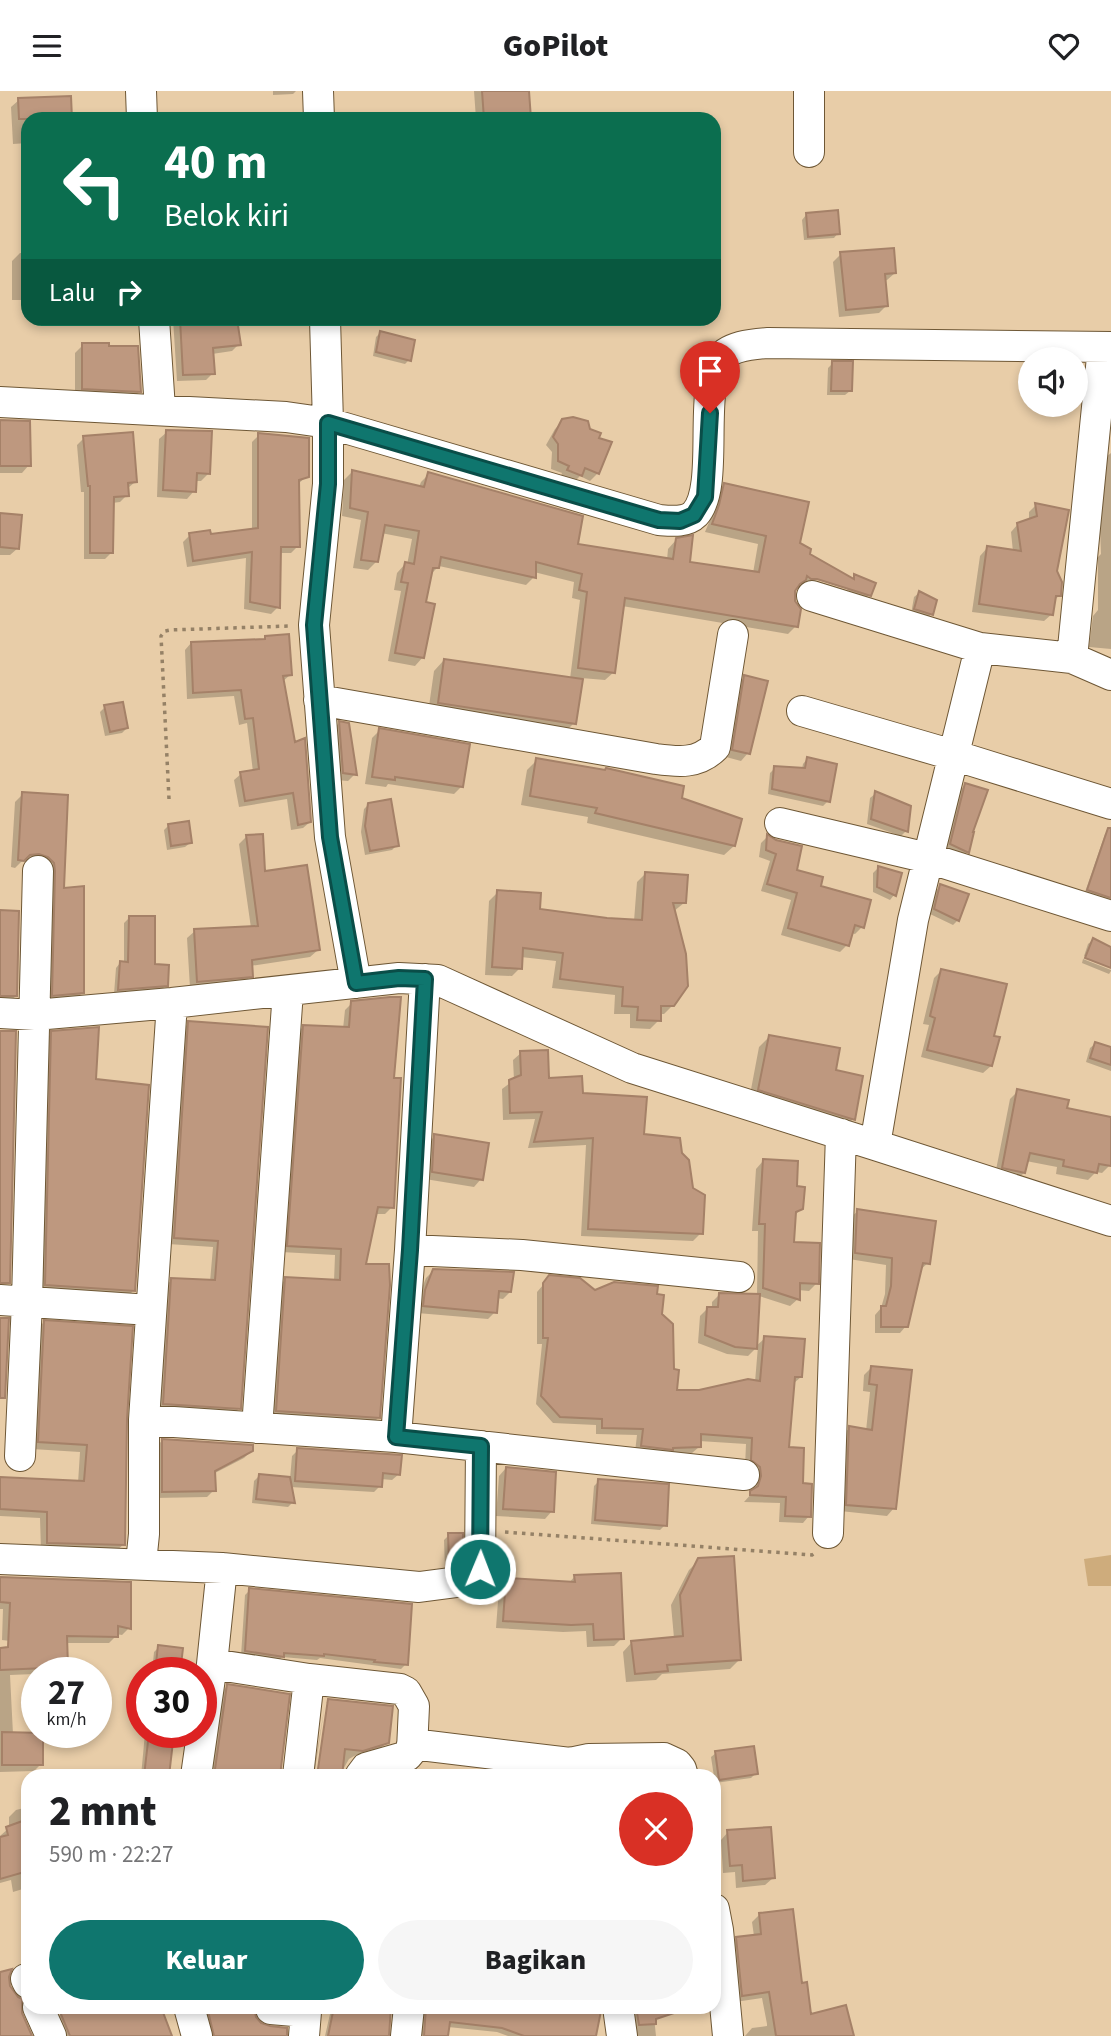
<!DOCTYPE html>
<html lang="id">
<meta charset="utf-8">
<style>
:root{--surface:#fff;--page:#f6f6f6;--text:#202124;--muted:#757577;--accent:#0f766e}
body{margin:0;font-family:"Source Sans 3",sans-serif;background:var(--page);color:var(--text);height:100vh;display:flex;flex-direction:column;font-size:26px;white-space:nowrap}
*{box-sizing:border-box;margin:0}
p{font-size:23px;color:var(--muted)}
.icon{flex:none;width:38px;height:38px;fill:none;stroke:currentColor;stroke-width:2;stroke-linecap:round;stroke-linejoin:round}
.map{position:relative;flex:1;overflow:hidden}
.panel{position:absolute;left:21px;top:1678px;width:700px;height:245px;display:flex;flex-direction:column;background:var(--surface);border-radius:21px;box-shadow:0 4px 10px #0003}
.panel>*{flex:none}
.banner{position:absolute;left:21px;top:21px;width:700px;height:214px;border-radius:21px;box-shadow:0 4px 10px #0003;background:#0b6e4f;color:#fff;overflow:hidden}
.controls{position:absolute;left:1018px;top:256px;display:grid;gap:14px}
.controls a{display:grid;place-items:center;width:70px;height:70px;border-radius:50%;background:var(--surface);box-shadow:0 4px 10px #0003;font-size:35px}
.speed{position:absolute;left:21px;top:1566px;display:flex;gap:14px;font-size:35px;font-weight:700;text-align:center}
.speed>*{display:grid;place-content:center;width:91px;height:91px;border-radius:50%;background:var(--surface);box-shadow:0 4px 10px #0003;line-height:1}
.speed small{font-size:18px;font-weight:400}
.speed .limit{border:10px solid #d22;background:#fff;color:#111}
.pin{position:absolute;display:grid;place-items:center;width:60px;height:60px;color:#fff;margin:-72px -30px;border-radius:50% 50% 50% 0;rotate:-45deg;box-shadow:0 0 7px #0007}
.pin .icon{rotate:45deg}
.me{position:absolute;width:77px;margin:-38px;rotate:1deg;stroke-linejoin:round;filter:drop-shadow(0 0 5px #0008)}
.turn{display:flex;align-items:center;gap:24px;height:147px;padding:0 28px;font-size:32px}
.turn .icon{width:91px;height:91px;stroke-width:2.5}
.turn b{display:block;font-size:49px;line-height:60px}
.then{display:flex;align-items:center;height:66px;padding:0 28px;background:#0003;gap:14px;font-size:26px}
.round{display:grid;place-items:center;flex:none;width:74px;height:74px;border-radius:37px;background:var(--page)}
.overview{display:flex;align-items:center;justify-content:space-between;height:119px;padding:0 28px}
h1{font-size:42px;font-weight:800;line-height:52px}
.button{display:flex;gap:14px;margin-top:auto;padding:14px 28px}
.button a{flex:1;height:80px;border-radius:42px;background:var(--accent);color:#fff;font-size:28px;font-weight:800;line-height:80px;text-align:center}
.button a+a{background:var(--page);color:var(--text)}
header{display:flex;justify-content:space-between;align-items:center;height:91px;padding:0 28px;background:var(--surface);font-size:32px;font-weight:800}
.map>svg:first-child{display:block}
</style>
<header><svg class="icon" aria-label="menu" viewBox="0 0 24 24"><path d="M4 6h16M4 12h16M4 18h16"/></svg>GoPilot<svg class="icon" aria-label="heart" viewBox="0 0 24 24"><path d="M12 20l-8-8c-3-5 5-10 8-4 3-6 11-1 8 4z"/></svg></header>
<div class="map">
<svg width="1111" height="1945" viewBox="0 0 1111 1945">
<rect width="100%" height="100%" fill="#e8cda8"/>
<path fill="#ceac7c" d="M1111 1464V1495H1088L1084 1468Z"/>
<path fill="#0003" fill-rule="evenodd" d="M273 0H296L293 3 273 4Z
M474 0H527L529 28H476Z
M19 9 70 28H28V52L13 53 11 16Z
M806 124 838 142 834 147 804 149 802 129Z
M20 162H28V209H12V170Z
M841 163 895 182 887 189 884 190 886 215 879 222 839 226 833 171Z
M162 228H235L239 253 232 260 212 263 213 282 206 289 177 290 173 228Z
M381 241 409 269 405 273 373 265 376 246Z
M83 254 140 300 132 308 75 305V262Z
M833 272 850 300 845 304H827L828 277Z
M0 329 29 374 22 382H0Z
M563 330 598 382 590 390 580 385 573 392 560 387 562 382 551 378 552 361 546 354 555 338Z
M167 341 209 382 201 390H195L194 400 187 408 157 406 159 348Z
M259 344 307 385 298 393V455L291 462H279L278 516 271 523 244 518 246 467 187 476 183 451 190 444H209L252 439V351Z
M84 347 135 391 128 397 127 404 120 411 112 412V461L105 468H84V401H81L77 354Z
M1111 362V558L1089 556 1093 525 1098 519V466L1101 463 1099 411 1102 377 1107 373 1106 366Z
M352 381 419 396 421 391 429 383 576 455 667 469 668 458 676 449 688 472 753 482 758 453 705 441 712 424 716 403 724 394 809 464 851 488 855 485 869 504 861 512 799 493 793 500 796 535 788 543 622 515 614 581 605 589 581 587 574 632 564 642 428 622 434 580 444 569 570 588 580 509 572 507 574 491 534 481V486L526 494 439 475 430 484 424 513 423 566 415 575 388 570 401 500 394 499 397 482 405 473 407 474 412 448 381 442 376 471 368 479 353 477 361 429 342 425 344 389ZM809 484 844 495 849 500 808 487Z
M1036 414 1055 480 1059 505 1053 510 1052 523 1044 530 972 521 980 465 987 457 1013 461 1011 441 1018 433 1029 429V421Z
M0 424 18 457 10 464H0Z
M919 502 931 523 927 528 911 523 914 506Z
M266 547 290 584 282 591 310 731 303 737 291 739 287 708 239 716 234 689 241 683 253 681 247 632 239 634 234 605 187 608 185 559 191 552 262 550Z
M745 586 748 662 741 670 726 666 737 594Z
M105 616 127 637 122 642 105 645 100 621Z
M339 632 355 683 348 690 336 689 332 640Z
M380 639 461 696 454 703 388 693 386 696 365 693 372 647Z
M807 668 828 710 823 715 768 703 770 682 775 677 802 678 803 673Z
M537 669 680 708 734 755 724 764 587 732 588 726 521 714 527 679Z
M965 694 968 761 963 765 946 758 960 699Z
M23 703 67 706 62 799 83 901 75 909 45 912 31 769 21 771 15 777 11 776 15 711Z
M875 703 909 716 906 740 901 745 867 733 870 707Z
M369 713 397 754 392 759 365 764 361 741 364 718Z
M169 734 190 752 185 756 167 759 164 739Z
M1110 738 1111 739V814L1084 804 1105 743Z
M246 746 263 782 318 859 310 866 250 875 251 885 243 892 190 897 187 847 195 840 251 837 239 753Z
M767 746 795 780 819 796 862 836 855 843 851 842 847 854 840 861 781 844 791 809 761 800 770 770 759 766 761 752Z
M878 777 900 783 894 804 890 809 873 801V782Z
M646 782 684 812 674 820 673 914 664 923H659V929L650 938 630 937V923H614L615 904 552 897 556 870 521 866 520 877 512 885 485 884 489 810 498 801 538 819 607 829 634 830 637 791Z
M940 795 958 829 953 834 930 823 936 800Z
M0 821 16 905 8 912H0Z
M129 827 166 894 161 899 114 903 116 877 120 872H124V832Z
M1093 849 1111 858V875L1084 865 1088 853Z
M1083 868 1111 879V880L1109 883 1082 872Z
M941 880 992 946 991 975 983 982 921 966 929 934 923 933 934 887Z
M352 912 392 1116 385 1123H375L363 1175 378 1327 371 1334 270 1327 279 1195 286 1188 334 1190 335 1164 281 1161 297 942 304 935 343 938 345 919Z
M189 932 266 937 239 1317 233 1324 157 1319 165 1195 172 1189 210 1191 213 1156 168 1153 183 938Z
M52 942 94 989 133 1200 127 1206 39 1200 46 948Z
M769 946 833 981 853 1028 843 1039 749 1009 759 956Z
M1095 953 1111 958V980L1086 971 1090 957Z
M521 962 548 989 581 1004 642 1045 701 1142 693 1150 581 1145 586 1054 528 1057 535 1028 503 1029 502 998 514 989 513 969Z
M1018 1000 1065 1018 1111 1028 1109 1075 1102 1082 1096 1081 1088 1089 1056 1083 1057 1076 1026 1070 1024 1082 1016 1089 995 1084 1010 1008Z
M435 1045 481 1088 474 1096 425 1088 427 1053Z
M763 1070 795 1097 802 1117 794 1125 792 1153 817 1192 809 1200 798 1199V1208L790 1215 759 1205 755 1256 765 1247 801 1286 794 1292 787 1358 801 1394 809 1425 803 1432 779 1431 780 1412 744 1411 753 1401 755 1393 745 1376 746 1353 699 1350V1356L692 1362 635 1361 637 1344 596 1343V1334L553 1332 536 1313 542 1253H537V1201L550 1186 660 1224 675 1301 700 1300 755 1291 758 1255 748 1265 727 1263 698 1252 700 1225 708 1217 712 1218V1211L720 1203 757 1204 758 1140H752L756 1078Z
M858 1120 928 1172 920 1179 906 1235 900 1242H875V1224L881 1217 885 1203 886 1174 849 1168 851 1126Z
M434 1179 510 1201 503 1208 496 1207 495 1221 488 1228 417 1222 418 1207 426 1187Z
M44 1231 125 1328 124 1453 116 1460 41 1459 40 1427 0 1425V1387L78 1392 80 1361 32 1358 37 1238Z
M872 1276 910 1280 894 1417 887 1425 840 1420 842 1344 850 1337 866 1340 870 1301 863 1300 864 1284Z
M162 1350 251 1360 244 1367 213 1383 214 1399 207 1406 155 1407V1356Z
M298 1359 399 1383 392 1389 381 1388 380 1395 374 1401 290 1396 293 1411 288 1416 252 1412 254 1390 259 1385 290 1388 292 1365Z
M506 1377 552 1420 545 1428 496 1425 499 1385Z
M599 1390 665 1434 660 1439 591 1433 594 1395Z
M449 1444 461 1469 451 1477 445 1478 444 1449Z
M699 1469 739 1569 730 1578 662 1583 656 1589 626 1591 623 1561 632 1551 674 1547 671 1514 689 1479Z
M575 1485 622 1547 614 1555 587 1556 586 1540 563 1541 496 1537 499 1497 506 1489 568 1493Z
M0 1488 129 1537 122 1544 116 1543V1545L109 1552H66V1575L60 1582 10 1584 13 1643 41 1673 34 1680 0 1681V1558L10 1557V1550L2 1549 3 1518H0Z
M250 1499 406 1573 401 1578 320 1567 317 1569 282 1566 278 1570 241 1565 245 1504Z
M159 1556 178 1582H152L154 1561Z
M227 1595 288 1604 278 1685H210L223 1600Z
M329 1610 387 1651 382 1656 354 1665 349 1668 341 1682V1685H318L329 1612H326Z
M325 1613 314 1685H318H313Z
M145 1642H172L167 1685H141Z
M716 1662 756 1682 751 1687 715 1692 711 1666Z
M28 1716V1803L26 1797 13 1801 11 1789 0 1792V1745L9 1737V1726L16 1719Z
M728 1741 773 1787 765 1794 736 1797 735 1781 723 1782 721 1749Z
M759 1824 801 1894 810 1925 852 1945H745L752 1937 767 1935V1933L762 1907 735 1911 730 1854 737 1847 754 1845 752 1831Z
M70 1916H163L160 1919 170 1945H63L56 1927 61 1923 70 1918Z
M201 1916H247L259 1945H209Z
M315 1916H390L387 1945H325L330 1923 318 1922Z
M420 1916H509L594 1945H508L497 1941 448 1936 446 1945H420Z
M630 1916H653L656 1945H635Z"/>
<path fill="#be987f" stroke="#a58168" stroke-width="2" d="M482 0H529L531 28H484Z
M71 5 72 28H19L18 7Z
M838 119 840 143 808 146 806 122Z
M894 157 896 182 885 183 888 215 846 219 840 161Z
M180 228H237L241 254 213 257 215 283 183 284Z
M380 240 415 249 411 270 376 261Z
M82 252H109V255H138L141 301 82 298Z
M832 270H853L852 300H831Z
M573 326 588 330 590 338 601 342 599 347 612 351 599 383 585 377 582 385 567 379 569 375 558 370V353L553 346 562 328Z
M0 329 30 330 31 375H0Z
M166 339 212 340 210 383 197 382 196 401 163 399Z
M133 341 137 391 128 392 129 405 114 406 113 462H90V395H88L83 345Z
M258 342 309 347V386L299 389 300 456H281L280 517 250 511 252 461 193 470 189 442 210 439 211 443 258 437Z
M352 379 424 396 428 381 583 425 578 453 673 468 676 447 693 444 690 471 759 481 766 445 712 433 719 414 724 392 809 411 800 452 811 458 810 463 854 488V483L876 492 871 505 817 488H811L807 485 806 489 800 493 795 500V510L801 518 798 536 625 507 615 582 578 577 587 501 579 499 582 483 536 471V487L441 466 439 477H433L426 511 435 513 424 567 395 562 408 492 401 491 405 471 414 473 419 440 385 434 378 471 361 469 368 421 350 417Z
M1035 412 1069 419 1057 480 1062 491 1061 505H1056L1053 524 979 513 987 455 1021 460 1017 432 1037 425Z
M0 422 22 424 19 458 0 456Z
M919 500 937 509 933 524 914 518Z
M289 543 292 584 283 585 295 651 305 647 311 731 298 734 293 702 245 710 240 681 259 678 253 627 245 628 241 599 193 602 191 551 265 548V545Z
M444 568 583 588 576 633 438 612Z
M744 584 768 590 750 663 732 659Z
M123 611 128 637 110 641 104 614Z
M339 630 349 632 357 684 343 682Z
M379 637 470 653 463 696 395 686V689L372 686Z
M807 666 837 673 830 711 772 698 774 675 805 677Z
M536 667 605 679 606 677 684 695 682 707 742 728 735 755 595 722 597 717 530 705Z
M965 692 988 699 973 741H974L969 762 950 753Z
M875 700 911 715 908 741 871 728Z
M22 701 68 704 64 797 84 795V902L52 905 55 780 54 772 48 766 39 763 30 764 24 770 18 769Z
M391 708 399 755 370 760 365 735 368 712Z
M189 730 192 752 171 755 168 733Z
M1108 737H1111V807L1087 799Z
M263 743 265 780 307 774 320 859 252 869 253 886 197 891 194 838 258 835 246 744Z
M767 743 776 749 802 755 797 779 823 786 821 795 871 809 864 837 855 834 849 855 788 837 797 802 767 793 776 763 766 759Z
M878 775 902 782 896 805 877 796Z
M645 781 688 784 686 812H673L686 863 688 895 674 915H661V930L637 929 638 916 622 915 623 896 560 888 563 862 523 857 522 878 492 876 497 799 541 802 540 818 607 827 642 829Z
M940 793 969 803 959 830 934 818Z
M0 819 19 820 17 905H0Z
M129 825H155V873L169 874 168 895 118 899 120 870 128 871Z
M1093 847 1111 856V877L1085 867Z
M941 878 1007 893 994 945 1000 946 992 975 927 959 935 927 930 925Z
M390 906H401L394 987H401L394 1117 378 1116 366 1173H389L390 1194 380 1327 276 1320 285 1186 340 1189 341 1158 287 1155 303 934 349 936 351 910Z
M188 930 268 936 241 1318 163 1313 171 1187 215 1189 218 1150 174 1147Z
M99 936 96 988 149 994 135 1200 45 1194 51 940Z
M0 940H16L10 1192H0Z
M769 944 840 957 836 979 863 985 855 1029 758 999Z
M1095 951 1111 956V974L1090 967Z
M548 959 549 987 582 985 583 1002 647 1006 644 1043 680 1047 682 1062 689 1069 693 1097 705 1104 703 1143 588 1138 593 1047 534 1051 542 1021 510 1022 509 989 521 984 520 960Z
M1017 998 1069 1009 1067 1017 1111 1026V1075L1099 1073 1097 1082 1063 1075 1064 1069 1030 1062 1025 1082 1002 1077Z
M434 1043 489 1052 483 1089 432 1081Z
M763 1068 798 1070 797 1095 805 1096 803 1118 796 1121 794 1151 820 1152 819 1193 800 1192V1209L763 1197 765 1133H759Z
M857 1118 936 1130 930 1173 923 1172 908 1236H881V1215H886L891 1195 892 1167 855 1162Z
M433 1178 514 1181 511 1201 499 1200 497 1222 423 1215 425 1199Z
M549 1184 580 1187 595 1199 614 1191 658 1195 657 1203 664 1204 662 1223 673 1233 674 1278 679 1279 677 1299H699L748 1288 760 1290 764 1245 805 1248 802 1286H795L789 1356 804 1357 803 1392 812 1393 811 1426 785 1425 786 1406 750 1404V1400L758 1395 761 1385 760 1376 751 1369 752 1347 701 1343V1356L673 1357V1359L641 1355 643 1338 602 1337V1328L560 1326 541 1305 548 1247H543V1192Z
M719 1202 760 1203 757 1258 735 1256 705 1244 707 1216H718Z
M0 1227H9L5 1307H0Z
M44 1229 133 1235 127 1328 125 1454 47 1452V1421L0 1418V1386L84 1390 87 1354 38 1351Z
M871 1275 912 1279 896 1418 846 1414 849 1335 872 1339 877 1294 869 1293Z
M162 1348 253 1354V1360L215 1380 216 1400 162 1401Z
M297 1357 402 1364 400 1384 383 1382 382 1396 295 1390Z
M506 1376 556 1381 554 1421 503 1418Z
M259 1383 290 1386 295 1412 256 1408Z
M598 1388 669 1393 667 1435 595 1429Z
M448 1442H463V1470L458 1473 449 1474Z
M734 1465 741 1569 667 1574 668 1580 635 1583 631 1550 683 1545 680 1504 698 1467Z
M621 1482 624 1548 594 1549 593 1533 571 1534 503 1530 506 1487 575 1491 574 1484Z
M0 1486 131 1491V1538L118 1535V1546L67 1545 68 1576 0 1579V1557L8 1556 10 1512 0 1511Z
M249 1497 412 1513 408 1574 374 1571 375 1569 324 1563V1565L284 1562V1566L245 1560Z
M158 1554 183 1557 180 1582H155Z
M227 1593 290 1603 280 1685H214Z
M328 1608 393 1615 389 1652 363 1660 345 1658 342 1685H317Z
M2 1641 43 1642V1674H2Z
M149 1642H174L169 1685H144Z
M754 1655 758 1683 719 1689 715 1660Z
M28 1728V1780L0 1788V1746L8 1744 6 1736Z
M771 1736 775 1787 743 1790 742 1774 730 1775 727 1739Z
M793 1818 802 1892 807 1891 811 1923 846 1914 854 1945H776L769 1901 742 1905 736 1846 761 1843 759 1822Z
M12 1878 9 1886 10 1895 18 1906 22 1908V1922L32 1945H0V1881Z
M71 1916H161L172 1945H70L60 1921Z
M207 1916H254L256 1926 261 1932 270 1935 287 1937V1945H214Z
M334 1916H391L389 1945H328Z
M426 1916H601V1920L596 1945H524L502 1937 450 1931 448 1945H424Z
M636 1916H680V1920L656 1928V1933L639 1934Z"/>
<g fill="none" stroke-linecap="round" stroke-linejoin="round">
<g stroke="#6e5735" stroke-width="32">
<path id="minor" d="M141 0 142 28
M318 0 319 28
M809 61V0
M154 228 160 318
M325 228 328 332V393L314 534 330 746 356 892
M0 311 286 326 328 332 659 429C671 430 686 432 695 423 720 396 698 305 719 270 727 255 753 253 768 252L1111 256
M812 505 980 557 1072 567 1111 584
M1072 567 1103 256
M319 609 656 668C679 671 698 673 715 656L733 544
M802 620 953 664 1111 713
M780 732 928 767 1111 825
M0 922 35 924 172 912 399 887 438 889 632 977 875 1054 1111 1130
M875 1054 913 829 980 557
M410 1159 522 1164 739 1186
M0 1209 150 1219
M144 1329 396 1346 744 1384
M257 1337 288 900
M396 1346 410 1159 425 888
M20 1365 27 1211 38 780
M828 1442 841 1043
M0 1468 222 1477 419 1496 465 1490 480 1478 481 1355
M141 1472 144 1443V1329L172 912
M212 1573 222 1477
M309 1588 400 1598 406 1601 414 1615 412 1659 407 1665 401 1667 366 1677 360 1685
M412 1653 570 1672 589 1668 664 1667 677 1673 681 1678 683 1685
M196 1685 212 1573 309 1588 298 1685
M714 1818 718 1839 728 1945
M26 1888 28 1892
M38 1916 51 1945
M189 1916 197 1945
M272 1916 271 1918 306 1921 304 1945
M618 1916 622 1945
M406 1945 409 1916"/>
</g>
<path stroke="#958166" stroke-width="3.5" stroke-dasharray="3.5 5" stroke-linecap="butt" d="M169 708 161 545 165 540 170 539 290 535
M505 1441 812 1464 815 1462"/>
<use href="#minor" stroke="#fff" stroke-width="30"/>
</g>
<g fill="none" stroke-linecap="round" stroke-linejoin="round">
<g stroke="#0a4d48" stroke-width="18">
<path id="route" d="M480 1478 481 1355 396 1346 410 1159 425 888 399 887 356 892 330 746 314 534 328 393V332L659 429 680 430 694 424 705 406 710 322"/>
</g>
<use href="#route" stroke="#0f766e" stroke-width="12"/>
</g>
</svg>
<div class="controls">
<a><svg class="icon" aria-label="sound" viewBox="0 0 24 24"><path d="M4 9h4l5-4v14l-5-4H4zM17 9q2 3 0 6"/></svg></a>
</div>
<div class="speed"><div>27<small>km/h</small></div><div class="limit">30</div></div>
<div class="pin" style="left:710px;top:322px;background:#d93025"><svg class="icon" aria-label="arrive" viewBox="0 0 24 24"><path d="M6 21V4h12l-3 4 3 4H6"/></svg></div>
<svg class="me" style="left:480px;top:1478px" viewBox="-20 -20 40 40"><circle r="17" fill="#0f766e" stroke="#fff" stroke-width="3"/><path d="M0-11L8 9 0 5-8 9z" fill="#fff"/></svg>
<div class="banner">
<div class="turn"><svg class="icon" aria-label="left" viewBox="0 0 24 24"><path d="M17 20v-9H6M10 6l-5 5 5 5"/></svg><div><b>40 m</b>Belok kiri</div></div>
<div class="then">Lalu<svg class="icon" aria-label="right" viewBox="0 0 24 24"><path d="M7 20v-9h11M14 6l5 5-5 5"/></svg></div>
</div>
<section class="panel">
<div class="overview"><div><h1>2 mnt</h1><p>590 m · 22:27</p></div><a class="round" style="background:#d93025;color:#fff"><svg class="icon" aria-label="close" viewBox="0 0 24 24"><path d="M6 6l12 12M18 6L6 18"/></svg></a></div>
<div class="button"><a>Keluar</a><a>Bagikan</a></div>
</section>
</div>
